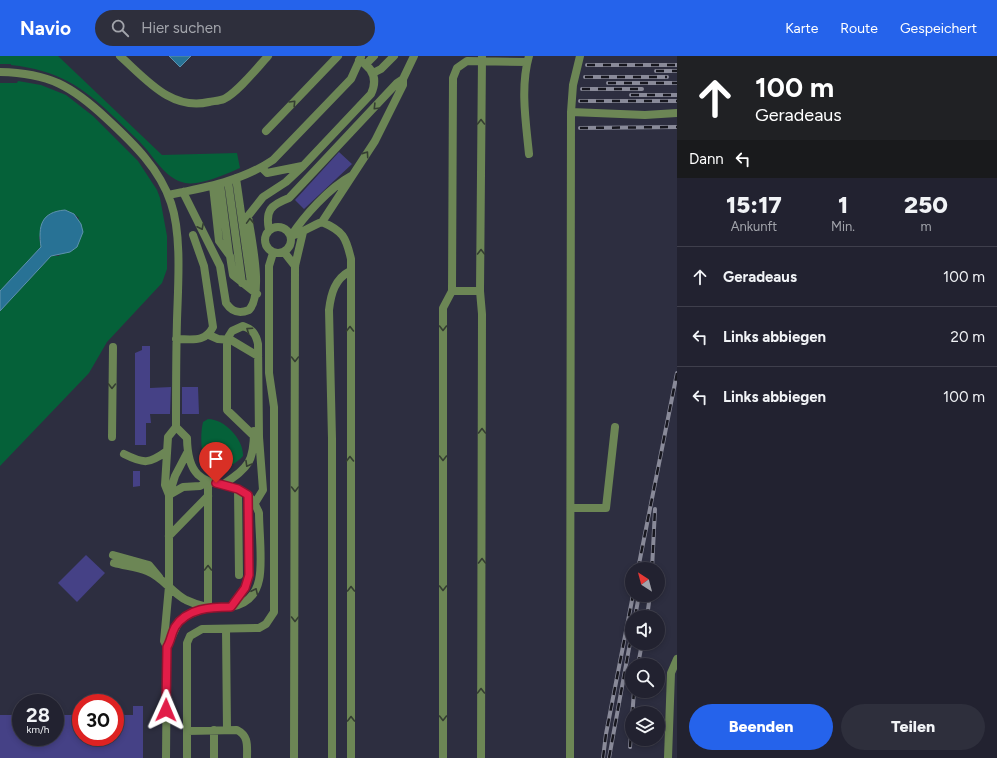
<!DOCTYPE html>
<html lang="de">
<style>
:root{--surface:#222230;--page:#2e2f3c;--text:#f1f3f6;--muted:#a2a4ab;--line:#3f3f4c;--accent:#2563eb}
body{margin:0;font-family:Figtree,sans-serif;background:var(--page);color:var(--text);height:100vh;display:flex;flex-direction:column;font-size:15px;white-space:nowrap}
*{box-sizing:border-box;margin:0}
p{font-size:13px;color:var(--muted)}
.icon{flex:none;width:22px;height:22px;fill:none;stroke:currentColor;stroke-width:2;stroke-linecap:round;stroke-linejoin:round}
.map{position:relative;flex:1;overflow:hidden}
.sheet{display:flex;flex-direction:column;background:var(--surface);width:320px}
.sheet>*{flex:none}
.banner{background:#202124;color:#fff;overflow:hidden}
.needle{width:26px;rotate:324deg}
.controls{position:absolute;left:625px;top:506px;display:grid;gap:8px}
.controls a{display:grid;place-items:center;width:40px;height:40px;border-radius:50%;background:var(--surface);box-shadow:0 2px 6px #0003,0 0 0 1px var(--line);font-size:20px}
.speed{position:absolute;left:12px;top:638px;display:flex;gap:8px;font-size:20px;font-weight:700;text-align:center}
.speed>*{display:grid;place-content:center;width:52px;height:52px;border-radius:50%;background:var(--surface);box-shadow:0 2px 6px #0003,0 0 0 1px var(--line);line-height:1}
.speed small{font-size:10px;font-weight:400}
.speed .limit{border:6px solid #d22;background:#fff;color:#111}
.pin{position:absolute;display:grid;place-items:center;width:34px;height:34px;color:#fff;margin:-41px -17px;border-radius:50% 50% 50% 0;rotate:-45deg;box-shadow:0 0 4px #0007}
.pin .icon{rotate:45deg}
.me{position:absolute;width:44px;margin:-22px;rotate:1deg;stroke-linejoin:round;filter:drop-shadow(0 0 3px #0008)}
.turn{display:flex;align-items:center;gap:14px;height:84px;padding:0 12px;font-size:18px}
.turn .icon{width:52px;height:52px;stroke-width:2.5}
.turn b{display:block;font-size:28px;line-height:34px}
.then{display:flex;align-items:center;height:38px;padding:0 12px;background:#0003;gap:8px;font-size:15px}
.eta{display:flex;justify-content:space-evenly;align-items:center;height:68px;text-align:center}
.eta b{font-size:24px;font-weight:800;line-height:28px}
.primary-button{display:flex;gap:8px;margin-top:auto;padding:8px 12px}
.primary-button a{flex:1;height:46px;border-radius:24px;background:var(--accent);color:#fff;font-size:16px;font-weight:800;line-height:46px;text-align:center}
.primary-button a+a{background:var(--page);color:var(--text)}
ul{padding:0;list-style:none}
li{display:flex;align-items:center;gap:12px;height:60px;padding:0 12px;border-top:1px solid var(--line)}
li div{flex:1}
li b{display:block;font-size:15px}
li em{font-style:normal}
header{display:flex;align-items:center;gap:24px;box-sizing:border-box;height:56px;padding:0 20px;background:var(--accent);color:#fff}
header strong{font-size:19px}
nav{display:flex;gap:22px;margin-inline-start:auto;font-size:14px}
.search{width:280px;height:36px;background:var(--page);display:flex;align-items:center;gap:10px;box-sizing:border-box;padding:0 14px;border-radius:22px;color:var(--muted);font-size:15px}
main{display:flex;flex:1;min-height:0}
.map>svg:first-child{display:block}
</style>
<header>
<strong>Navio</strong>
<div class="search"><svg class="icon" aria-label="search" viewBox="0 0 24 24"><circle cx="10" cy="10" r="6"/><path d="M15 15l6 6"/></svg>Hier suchen</div>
<nav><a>Karte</a><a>Route</a><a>Gespeichert</a></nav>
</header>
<main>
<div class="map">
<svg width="677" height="702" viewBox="0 0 677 702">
<rect width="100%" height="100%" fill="#2d2e40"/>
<path fill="#056139" d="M0 0H58L162 99 237 97 240 112C226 118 200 130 185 127 167 123 157 106 147 94 137 82 125 72 114 61 82 30 57 14 11 9V8H0Z
M18 25 41 29 66 39 93 60 138 105 157 134 160 142 167 180V213L162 227 107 286 89 317 0 410V255L51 200H59L79 162 74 158 65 154 39 181 41 191 0 235V27H17Z
M208 363C225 363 244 384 243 400 233 411 217 418 205 408 201 395 200 379 203 366Z"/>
<path fill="#287295" stroke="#5e92ae" d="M169 0H191L180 11Z
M65 154 74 158 81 168 83 176 77 191 70 196 51 200 0 255V235L41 191C38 170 41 156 65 154Z"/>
<path fill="#454186" d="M339 96 352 108 304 153 295 144Z
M142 290H150V332L171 331 170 358H150L151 367H146V389H135V297L142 294Z
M182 331H198L199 358H182Z
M133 415H140V430L133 431Z
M86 499 105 517 77 546 58 527Z
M133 650H143V702H0V659H21V681H55V659H81V681H115V659H133Z"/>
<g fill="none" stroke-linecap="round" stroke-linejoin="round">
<path stroke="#6c8655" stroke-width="8" d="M120 0C146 23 171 55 209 46 213 45 219 45 224 43 238 36 257 12 268 0
M366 8 374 0
M0 16C49 17 72 30 107 63 133 87 160 113 171 147 182 179 178 230 177 264 176 300 176 335 176 371L168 381 165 429 169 439
M373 17 381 13 394 0
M571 56 645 59 677 57
M266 75 338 0
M529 98C526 67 520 31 529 0
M262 112 267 117 302 110
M236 122 252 234
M228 125 242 227
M220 128 229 198
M213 130 219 185 230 200 233 219 257 238
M183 136 220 210 226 247C232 256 239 258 249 254 264 238 251 182 248 160L263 141 286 126 303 110 371 38C378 23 373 12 359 4
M168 139C204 132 242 125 273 104L351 23 361 1
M322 166 375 85 403 29V23L414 0
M265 184a13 13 0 1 1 26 0a13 13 0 1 1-26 0Z
M269 174C265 154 271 149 289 142L397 27 403 23
M291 180C302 177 311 170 322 166 343 175 346 181 351 203V702
M291 180C304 160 329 132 351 120
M284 196 295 210
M452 235H480
M209 279 218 283 231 284 258 300
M176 283C192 283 205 287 213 271L204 210 193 179
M254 380 227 354V283L232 275 243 270C252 273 256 278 258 288L259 381 263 434 255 447
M112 381 113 291
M124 398C144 408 149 408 167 395
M208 426V551
M224 428C248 411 254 407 254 375
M238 433 239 519
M169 439 183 431 200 430 208 426
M571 452H606L615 371
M169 480 208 440
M113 499 149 509 159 521
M114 507C125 510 137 511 147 515 163 521 172 537 186 544 212 556 252 558 259 524 263 508 259 475 259 457 241 407 188 453 187 382L176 371
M231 551 245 532 249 519 248 439
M226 573 227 674
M167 591 164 585 169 530V439L175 420 187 397
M187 675 237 674C249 680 247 690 247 702
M166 702 167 591 179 565 188 559 208 551
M187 702V587L190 580 202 573 259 572 266 568 274 556V351L269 317V210L273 197
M214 702V674
M294 702 295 210 303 176
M332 702V383L329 254C331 237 335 223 350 215
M443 702V252L452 235 453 22 457 12 467 5 527 6
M481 702 482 258 480 235 482 1
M570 702 571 56 573 29 580 0
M668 702 671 617 677 603"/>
<g stroke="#898a99" stroke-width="4">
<path id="rail" d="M587 9H677
M656 15H677
M585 21H667
M608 27H677
M582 33H642
M631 39H677
M580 45H677
M580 72 677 71
M638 513 677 317
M652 513 655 453
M635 561 639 539
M647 561 650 539
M638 609 642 587
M630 691 634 635
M603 702 606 678 633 539
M609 702 632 576"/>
</g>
<use href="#rail" stroke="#17171f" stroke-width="2.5" stroke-dasharray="8" stroke-linecap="butt"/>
</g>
<defs><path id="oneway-chevron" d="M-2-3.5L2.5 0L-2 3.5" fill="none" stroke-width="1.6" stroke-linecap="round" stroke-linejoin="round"/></defs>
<g stroke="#353e32">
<use href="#oneway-chevron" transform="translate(293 47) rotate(-46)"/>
<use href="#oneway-chevron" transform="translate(376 51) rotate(134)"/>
<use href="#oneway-chevron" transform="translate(481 66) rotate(-90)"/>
<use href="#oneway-chevron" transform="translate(366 98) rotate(-55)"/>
<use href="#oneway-chevron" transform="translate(250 165) rotate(-92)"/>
<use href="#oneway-chevron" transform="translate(201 171) rotate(63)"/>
<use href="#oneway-chevron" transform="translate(481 196) rotate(-90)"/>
<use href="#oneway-chevron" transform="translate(443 272) rotate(90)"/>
<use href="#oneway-chevron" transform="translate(350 273) rotate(-90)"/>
<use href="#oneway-chevron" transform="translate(249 274) rotate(-146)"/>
<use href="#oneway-chevron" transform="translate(295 303) rotate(90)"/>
<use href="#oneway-chevron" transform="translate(112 330) rotate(91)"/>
<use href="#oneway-chevron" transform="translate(482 375) rotate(-90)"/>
<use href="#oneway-chevron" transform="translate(443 402) rotate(90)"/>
<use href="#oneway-chevron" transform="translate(350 403) rotate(-91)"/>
<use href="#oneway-chevron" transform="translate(248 408) rotate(120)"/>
<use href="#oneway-chevron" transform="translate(295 433) rotate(90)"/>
<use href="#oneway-chevron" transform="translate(482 505) rotate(-90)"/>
<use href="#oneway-chevron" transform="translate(208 512) rotate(-90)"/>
<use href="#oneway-chevron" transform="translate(443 532) rotate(90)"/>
<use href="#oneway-chevron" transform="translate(351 533) rotate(-90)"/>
<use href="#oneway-chevron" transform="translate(255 535) rotate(-65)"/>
<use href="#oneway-chevron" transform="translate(295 563) rotate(90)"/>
<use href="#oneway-chevron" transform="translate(481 635) rotate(-90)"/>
<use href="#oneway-chevron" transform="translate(443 662) rotate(90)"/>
<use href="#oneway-chevron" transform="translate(351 663) rotate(-90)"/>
</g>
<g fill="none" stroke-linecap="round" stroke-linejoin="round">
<g stroke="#92132f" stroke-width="10">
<path id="route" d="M166 654 167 591C171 585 171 578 175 571 187 552 211 551 231 551L245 532 249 519 248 439 238 433 216 427"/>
</g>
<use href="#route" stroke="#e11d48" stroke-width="7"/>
</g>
</svg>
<div class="controls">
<a><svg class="needle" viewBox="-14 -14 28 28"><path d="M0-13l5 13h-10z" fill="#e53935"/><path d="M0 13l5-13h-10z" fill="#a2a4ab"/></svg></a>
<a><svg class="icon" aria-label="sound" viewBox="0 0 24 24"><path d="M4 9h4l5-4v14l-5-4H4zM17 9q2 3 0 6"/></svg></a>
<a><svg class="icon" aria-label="search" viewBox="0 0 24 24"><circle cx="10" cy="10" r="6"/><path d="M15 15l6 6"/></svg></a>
<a><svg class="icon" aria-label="layers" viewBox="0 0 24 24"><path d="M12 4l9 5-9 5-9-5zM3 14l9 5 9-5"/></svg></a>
</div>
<div class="speed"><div>28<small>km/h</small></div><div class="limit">30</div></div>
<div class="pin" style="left:216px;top:427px;background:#d93025"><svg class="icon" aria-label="arrive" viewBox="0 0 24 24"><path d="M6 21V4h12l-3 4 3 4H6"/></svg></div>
<svg class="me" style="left:166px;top:654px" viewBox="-20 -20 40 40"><path d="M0-17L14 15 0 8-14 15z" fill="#e11d48" stroke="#fff" stroke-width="4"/></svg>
</div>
<section class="sheet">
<div class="banner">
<div class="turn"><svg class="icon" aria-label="ahead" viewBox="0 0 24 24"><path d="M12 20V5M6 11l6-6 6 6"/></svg><div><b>100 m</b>Geradeaus</div></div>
<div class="then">Dann<svg class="icon" aria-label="left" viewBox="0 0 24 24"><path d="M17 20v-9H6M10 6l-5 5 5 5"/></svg></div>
</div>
<div class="eta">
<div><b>15:17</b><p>Ankunft</p></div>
<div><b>1</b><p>Min.</p></div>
<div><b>250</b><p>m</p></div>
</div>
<ul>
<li><svg class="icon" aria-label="ahead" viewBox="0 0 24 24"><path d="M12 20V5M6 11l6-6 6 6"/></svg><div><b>Geradeaus</b></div><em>100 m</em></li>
<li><svg class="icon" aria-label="left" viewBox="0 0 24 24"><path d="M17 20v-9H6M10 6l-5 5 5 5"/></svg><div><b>Links abbiegen</b></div><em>20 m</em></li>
<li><svg class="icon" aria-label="left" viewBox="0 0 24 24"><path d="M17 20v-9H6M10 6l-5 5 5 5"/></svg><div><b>Links abbiegen</b></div><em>100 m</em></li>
</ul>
<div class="primary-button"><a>Beenden</a><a>Teilen</a></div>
</section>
</main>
